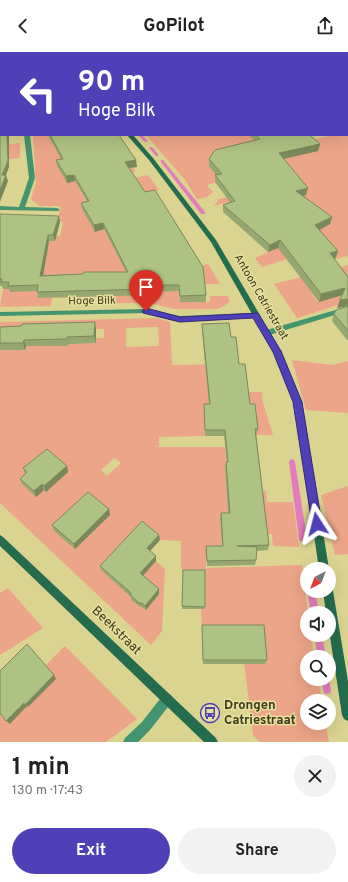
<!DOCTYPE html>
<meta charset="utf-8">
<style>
:root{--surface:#fff;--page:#f2f2f2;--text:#222;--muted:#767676;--accent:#4f40b7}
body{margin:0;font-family:Overpass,sans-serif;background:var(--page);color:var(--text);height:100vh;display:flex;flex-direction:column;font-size:15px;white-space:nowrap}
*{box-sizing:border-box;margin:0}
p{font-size:13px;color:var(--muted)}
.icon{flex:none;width:22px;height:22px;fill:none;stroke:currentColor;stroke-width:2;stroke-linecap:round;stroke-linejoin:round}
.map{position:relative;height:690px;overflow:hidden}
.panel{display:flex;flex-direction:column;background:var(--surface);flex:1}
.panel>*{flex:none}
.hud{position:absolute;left:0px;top:0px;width:348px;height:84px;box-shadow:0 4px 16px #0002;background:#4f40b7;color:#fff;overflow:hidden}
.needle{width:26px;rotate:221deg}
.fabs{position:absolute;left:300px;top:510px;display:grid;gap:8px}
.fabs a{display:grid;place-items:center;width:36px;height:36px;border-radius:50%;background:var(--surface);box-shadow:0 4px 16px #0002;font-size:20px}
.pin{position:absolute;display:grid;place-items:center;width:34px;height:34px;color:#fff;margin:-41px -17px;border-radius:50% 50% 50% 0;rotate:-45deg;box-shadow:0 0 4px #0007}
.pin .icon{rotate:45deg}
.me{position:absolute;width:44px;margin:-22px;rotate:351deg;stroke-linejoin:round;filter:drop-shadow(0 0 3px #0008)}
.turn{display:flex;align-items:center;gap:14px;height:84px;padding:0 12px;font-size:18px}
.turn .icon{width:52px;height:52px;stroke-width:2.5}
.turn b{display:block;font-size:28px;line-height:34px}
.round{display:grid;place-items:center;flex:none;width:42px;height:42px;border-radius:21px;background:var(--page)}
.headline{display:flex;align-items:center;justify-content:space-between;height:68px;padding:0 12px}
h1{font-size:24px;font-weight:700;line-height:30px}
.cta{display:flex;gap:8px;margin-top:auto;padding:8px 12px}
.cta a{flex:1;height:46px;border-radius:24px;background:var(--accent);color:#fff;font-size:16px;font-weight:700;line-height:46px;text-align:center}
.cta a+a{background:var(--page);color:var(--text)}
header{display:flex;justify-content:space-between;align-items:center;height:52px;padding:0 12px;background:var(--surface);font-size:18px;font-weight:700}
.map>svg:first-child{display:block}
</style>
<header><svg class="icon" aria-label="back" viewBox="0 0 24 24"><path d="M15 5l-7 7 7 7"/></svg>GoPilot<svg class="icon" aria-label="share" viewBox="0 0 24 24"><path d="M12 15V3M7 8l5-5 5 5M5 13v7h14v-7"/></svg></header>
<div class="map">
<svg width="348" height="690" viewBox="0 0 348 690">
<rect width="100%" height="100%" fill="#dbd390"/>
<path fill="#eca589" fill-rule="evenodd" d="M166 0H348V20L347 1Z
M348 79V204L335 207 284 203 287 207 262 215 255 206 277 196 224 151 214 154 219 147 288 132 221 129 207 133 213 140 207 145 197 147 186 129 146 83H267L291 93 333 83H347Z
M33 83H117L110 120 133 115 136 120 77 132 80 138 148 123 159 138 111 149 164 223 208 212 220 232H204L179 239 180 250H210V244H228L230 250 218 257H174L154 252 152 240 140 241V251H98V245L119 244 39 246H52L51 254 0 255 3 237H11L0 186 55 189 56 184H60L63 170H58L60 154H39L31 147 36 131Z
M20 91V106L9 107 0 93Z
M348 213V235L312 242 318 250 348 242V250L297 266 274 232Z
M156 266 170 270 172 313 243 312 247 340H262V347L273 383H256L253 358H204L205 384 159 385V394L155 395H255L225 416 227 439H266L267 450H293L299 495 273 494 272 482H266L220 467 222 500 206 499V516L302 513 308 561 307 583H311L314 605H307V627H318L322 649H307V671H325L329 690H260L253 683 244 611 202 577 201 557H205L204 521 183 520 181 516V489L160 488 143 475 131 546 132 548 139 555H142L141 526 156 509 165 517 162 579 151 593 0 451V270ZM158 275 159 294 126 295V276ZM68 277H104V286H96L95 291ZM114 406 121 411 107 424 101 418Z
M292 308 333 313 348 309V361L306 358Z
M348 434V502L335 503 321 443Z
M8 536 43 576 0 603V541Z
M65 594 137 667 106 690H0V659Z"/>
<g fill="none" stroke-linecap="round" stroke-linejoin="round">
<path fill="#e47bbe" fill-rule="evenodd" d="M99 0H103L102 1H98Z
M112 0H116L115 1H111Z
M0 48H1V50H0Z
M138 83H142L148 89 145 90Z
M150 95H152L158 102V104H156L149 96Z
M161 108H163L205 160V162H201L161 110Z
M292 407 294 408 295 410 307 487 306 489 303 490 300 489 299 487 289 410 290 408Z
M307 539H315L319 561H311Z
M314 583H322L326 605H318Z
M321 627H329L331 638 330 641 327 642 324 641Z"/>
<path fill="#459471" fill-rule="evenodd" d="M346 255H348V259L266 284 262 281 263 279Z"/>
<path fill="#459471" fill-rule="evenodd" d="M24 83H30L35 126 25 155 57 156 59 157V159L0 158V154L19 155 29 126Z
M146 257 180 264 255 261 259 263 255 265 180 270 146 261 0 264V260Z
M167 641 171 643 173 647 171 651 150 678 138 690H123L125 686 142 670 163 643Z"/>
<path fill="#246c4e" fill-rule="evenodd" d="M127 83H133L153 106 216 188 281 299 302 350 329 517H319L294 350 273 299 211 190 149 108Z
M0 483 3 485 216 686 218 690H204L0 494Z
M329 534 332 535 333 539 348 629V669L344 667 342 663 329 578V561H326L323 539H329Z"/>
</g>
<path fill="#96a771" d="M0 0 1 1V48H0Z
M48 83H119L137 115 129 116 206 243V250H180L179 239 150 240V243L38 246 37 239 10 240 9 237H3L2 234H0V162L60 170 55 189H49L43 223 83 222 126 220 104 177 95 180 82 157 81 151 87 149 75 129 67 131 57 114 56 108 61 107Z
M249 83H310L320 92 318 99 284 107 308 136 306 143 303 144 332 165 330 172 319 178 338 199 335 207H334L348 225V254L337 256 342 243 319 250 278 196 268 200 223 160V153L230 150 215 130V123H216L209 114V107L215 98 254 88Z
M348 254V288H347L332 269 334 262Z
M202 272 231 285 239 312 258 377 256 383 269 493 268 498 257 499 256 508 255 513 207 514 206 499V494H222L220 467 221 461H228L225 415 226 410H227L224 384H205L204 358V352H209L202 279Z
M0 275 96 277V291L69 292 68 294H26L25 298H0Z
M67 414 68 420 46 440 44 438 36 445 22 432 20 427 25 422 23 416Z
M109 457 110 463 75 497 54 479 52 473Z
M160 488 150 499 156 509 143 523 159 537V542L146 558 142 555H140L131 548V545L101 518 100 514Z
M183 518 205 555V557H182Z
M202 573 267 608 265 612H203L202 577Z"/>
<path fill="#7a885c" d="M348 66V73H347V67Z
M7 83H9V115L6 123 8 129 0 150V139Z
M320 92 318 99 278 108 279 101Z
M136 108 137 115 126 116 125 110Z
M74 123 75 129 67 131 66 124Z
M308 136 306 143 295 146 296 139Z
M59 164 60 170 55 189 53 183Z
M332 165 330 172 314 181 315 173Z
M103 171 104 177 95 180 94 173Z
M48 183 49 189 42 230 40 224Z
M280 188 278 196 268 200 270 193Z
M338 199 335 207 328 209 330 201Z
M345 236 343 243 319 250 321 242Z
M348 247V254L337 256 340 248Z
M95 270 96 277V291L94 284Z
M24 288 26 294 25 298 23 291Z
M67 414 68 420 46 440 44 434Z
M42 432 44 438 36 445 34 439Z
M109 457 110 463 75 497 74 492Z
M159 483 160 488 147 502V496Z
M156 504V509L141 526 140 521Z
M159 537V542L146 558 145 554Z
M54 623 56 627 28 655 27 654 10 672 6 669 24 651Z"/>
<path fill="#aec283" stroke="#7a885c" d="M0 0H76V1H1V43H0Z
M134 0H165V1H134Z
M347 25H348V66L347 67Z
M0 70H1V83H7L8 109 2 123H6L0 139Z
M50 83H119L136 108 125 110 145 140 155 138 203 215 206 243 180 244 179 233H150V237L37 240 38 233 8 234 9 230H1L2 227H0V162L59 164 53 183H48L40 224 83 222 84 220H128L103 171 94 173 81 151 89 149 74 123 66 124 56 108 63 107Z
M256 83H310L320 92 279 101 308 136 296 139 332 165 315 173 338 199 330 201 348 225V247L340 248 345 236 321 242 280 188 270 193 223 153 235 149 215 123 222 122 209 107 215 98 260 87Z
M348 254V279L334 262 336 258Z
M95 270 94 284 67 285V287L24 288 23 291H0V275L21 274 22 272Z
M229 271 231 285H236L239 312H245L250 352H255L258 377H255L269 493 237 494 257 495 256 508 207 509 206 494H223L221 461H230L226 410H228L225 378H205L204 352H210L202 272Z
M47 397 67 414 44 434 42 432 34 439 20 427 27 420 23 416Z
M88 440 109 457 74 492 52 473Z
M142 469 159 483 147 496 156 504 140 521 159 537 145 554 142 551H139L131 544V541L100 514Z
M183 518H205V555L182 554Z
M202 573H264L267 608H203Z
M27 592 54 623 25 653 24 651 6 669 0 661V619Z"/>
<path fill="#4f40b7" stroke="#332a77" d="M146 256 180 265 258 261 281 299 302 350 322 472 321 475 317 476 313 475 312 472 293 350 273 300 253 266 180 270 143 261 142 259Z"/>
<defs>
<g id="bus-ring" transform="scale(1)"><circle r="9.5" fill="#e8e09d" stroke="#4f40b7" stroke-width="1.5"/><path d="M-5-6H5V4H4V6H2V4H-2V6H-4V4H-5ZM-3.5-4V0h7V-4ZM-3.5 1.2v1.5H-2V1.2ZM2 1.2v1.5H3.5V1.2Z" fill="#4f40b7"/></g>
</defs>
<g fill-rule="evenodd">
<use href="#bus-ring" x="210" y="661"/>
</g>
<g text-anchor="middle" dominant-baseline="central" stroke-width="3" stroke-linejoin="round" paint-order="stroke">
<g font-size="11" fill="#3d3a1e" stroke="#e8e09d">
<text transform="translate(261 245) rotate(60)">Antoon Catriestraat</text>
<text transform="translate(92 249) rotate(-1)">Hoge Bilk</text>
</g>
<g font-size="13" fill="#3d3a1e" stroke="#e8e09d">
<text transform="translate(116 579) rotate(44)">Beekstraat</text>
</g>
<g font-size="13" font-weight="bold" fill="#3d3a1e" stroke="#e8e09d" text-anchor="start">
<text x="224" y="654">Drongen<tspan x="224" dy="15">Catriestraat</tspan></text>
</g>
</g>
</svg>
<div class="fabs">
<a><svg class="needle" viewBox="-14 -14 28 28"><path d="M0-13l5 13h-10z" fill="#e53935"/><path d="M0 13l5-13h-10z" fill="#767676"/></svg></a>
<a><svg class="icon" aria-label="sound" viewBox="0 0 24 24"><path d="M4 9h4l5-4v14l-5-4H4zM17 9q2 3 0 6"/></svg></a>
<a><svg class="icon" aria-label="search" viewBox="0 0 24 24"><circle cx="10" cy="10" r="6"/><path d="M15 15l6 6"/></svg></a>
<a><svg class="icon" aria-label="layers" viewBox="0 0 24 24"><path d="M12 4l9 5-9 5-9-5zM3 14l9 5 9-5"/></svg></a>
</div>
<div class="pin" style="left:146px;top:259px;background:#d93025"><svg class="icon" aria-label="arrive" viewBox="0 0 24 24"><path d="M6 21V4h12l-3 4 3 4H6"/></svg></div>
<svg class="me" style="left:317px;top:472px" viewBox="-20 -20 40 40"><path d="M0-17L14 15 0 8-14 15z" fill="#4f40b7" stroke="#fff" stroke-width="4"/></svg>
<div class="hud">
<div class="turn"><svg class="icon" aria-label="left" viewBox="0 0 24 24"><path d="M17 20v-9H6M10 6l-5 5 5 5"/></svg><div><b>90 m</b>Hoge Bilk</div></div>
</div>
</div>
<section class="panel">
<div class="headline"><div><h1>1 min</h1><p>130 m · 17:43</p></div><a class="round"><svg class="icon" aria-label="close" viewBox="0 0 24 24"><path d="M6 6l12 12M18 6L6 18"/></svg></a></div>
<div class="cta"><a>Exit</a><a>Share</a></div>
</section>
